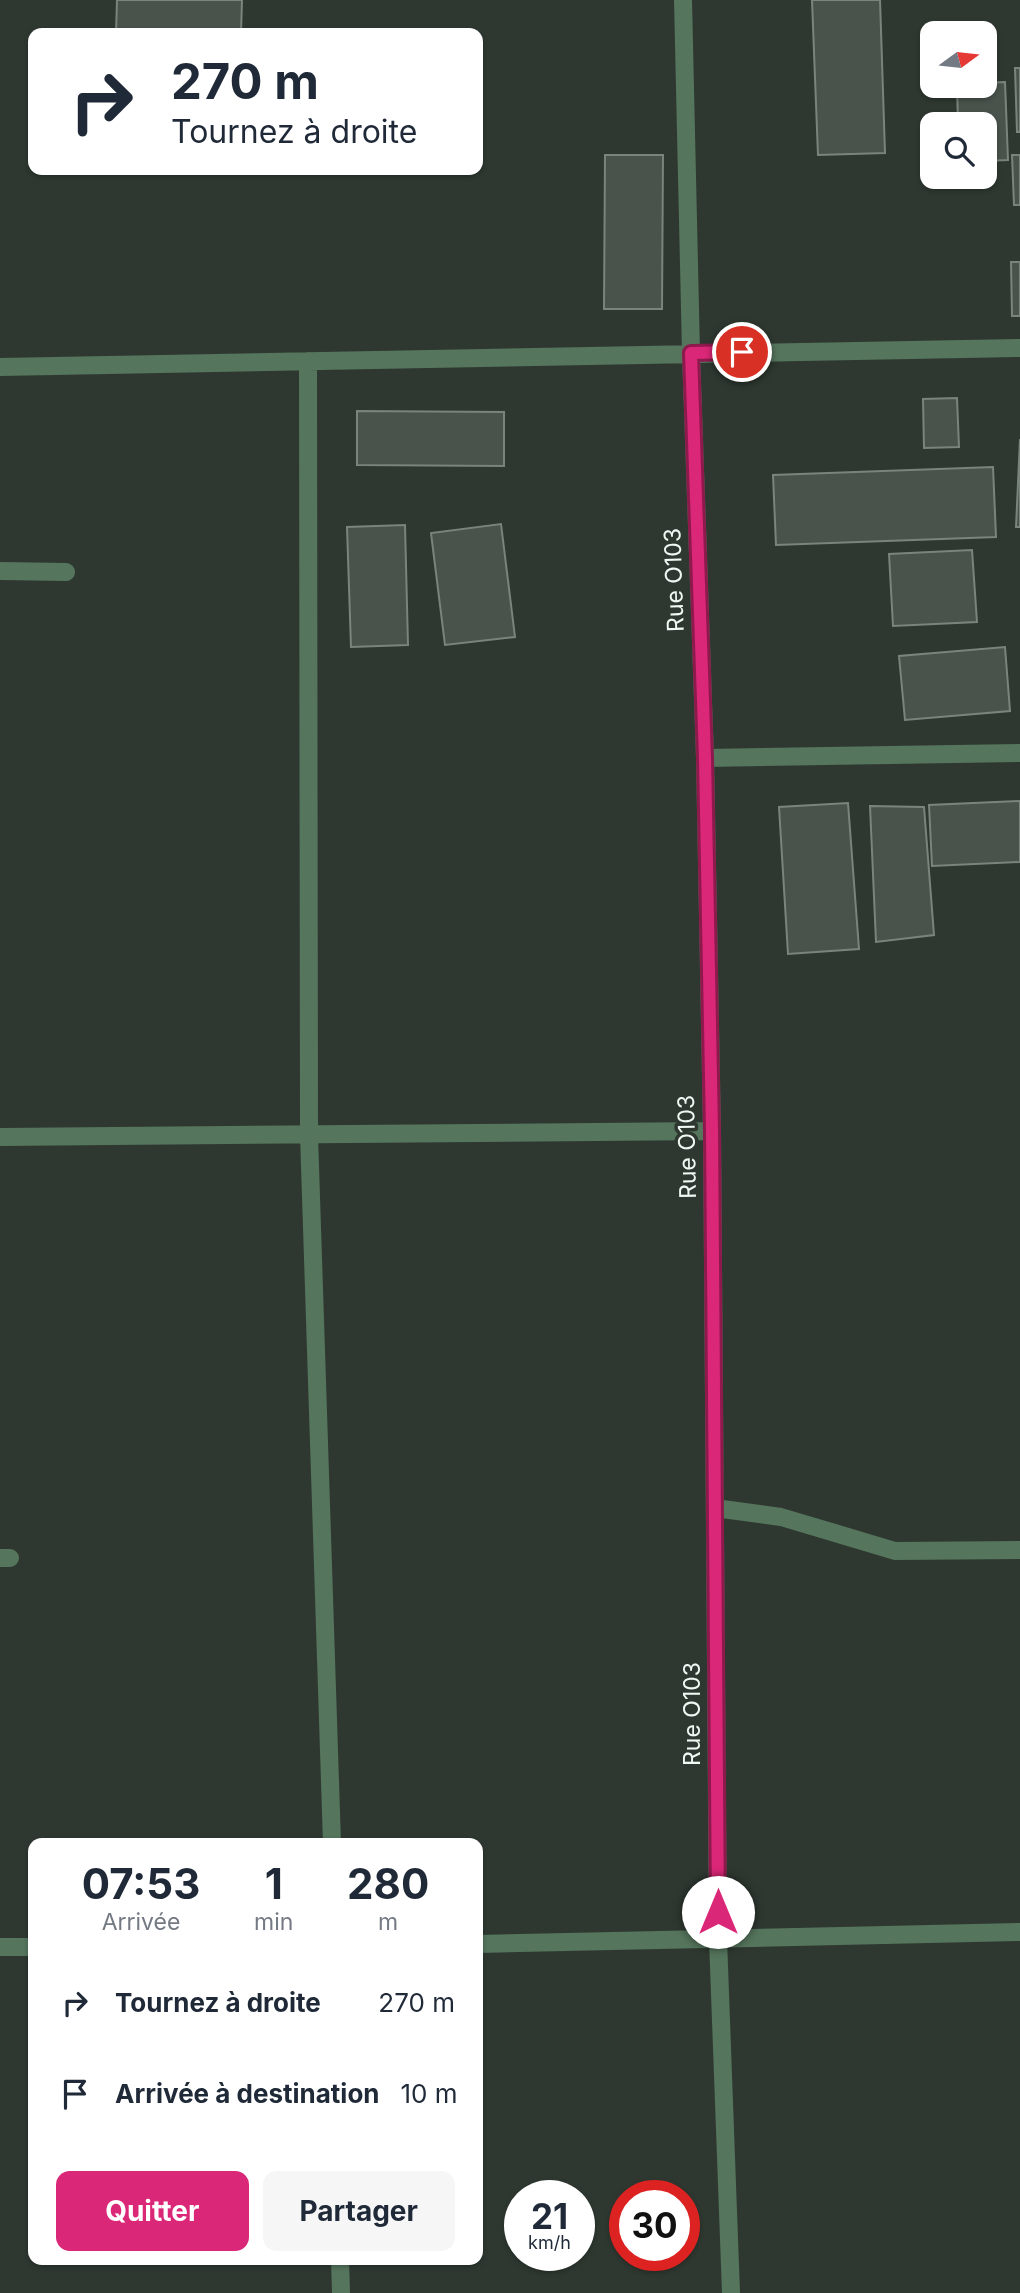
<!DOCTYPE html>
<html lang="fr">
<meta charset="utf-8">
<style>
:root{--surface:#fff;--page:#f6f6f7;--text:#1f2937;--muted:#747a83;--accent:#db2777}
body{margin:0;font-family:Inter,sans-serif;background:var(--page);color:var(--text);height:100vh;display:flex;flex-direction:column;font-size:26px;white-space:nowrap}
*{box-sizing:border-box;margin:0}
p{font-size:23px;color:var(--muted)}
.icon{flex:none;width:38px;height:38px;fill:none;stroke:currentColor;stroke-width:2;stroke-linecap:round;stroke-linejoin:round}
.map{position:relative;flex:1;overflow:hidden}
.panel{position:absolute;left:28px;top:1838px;width:455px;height:427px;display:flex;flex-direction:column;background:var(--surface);border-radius:14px;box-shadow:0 2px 5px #0004}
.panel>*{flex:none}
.top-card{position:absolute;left:28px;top:28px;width:455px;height:147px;border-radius:14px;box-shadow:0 2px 5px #0004;background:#fff;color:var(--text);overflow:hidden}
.needle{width:46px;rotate:75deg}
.fabs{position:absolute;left:920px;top:21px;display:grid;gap:14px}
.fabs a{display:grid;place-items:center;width:77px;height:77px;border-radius:14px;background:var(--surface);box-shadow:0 2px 5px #0004;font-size:35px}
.speed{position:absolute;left:504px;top:2180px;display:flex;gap:14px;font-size:35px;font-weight:700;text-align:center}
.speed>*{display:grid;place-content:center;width:91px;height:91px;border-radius:50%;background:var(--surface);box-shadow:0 2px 5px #0004;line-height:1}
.speed small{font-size:18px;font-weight:400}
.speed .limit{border:10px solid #d22;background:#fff;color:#111}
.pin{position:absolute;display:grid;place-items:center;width:60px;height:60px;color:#fff;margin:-30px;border:4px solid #fff;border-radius:50%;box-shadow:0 2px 7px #0007}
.me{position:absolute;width:77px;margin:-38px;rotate:0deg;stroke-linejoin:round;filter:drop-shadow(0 0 5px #0008)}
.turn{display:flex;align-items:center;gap:24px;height:147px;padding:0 28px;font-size:32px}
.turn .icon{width:91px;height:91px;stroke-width:2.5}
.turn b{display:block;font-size:49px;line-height:60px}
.eta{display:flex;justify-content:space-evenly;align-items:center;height:119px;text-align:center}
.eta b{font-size:42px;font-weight:700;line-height:49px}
.button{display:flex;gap:14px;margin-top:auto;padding:14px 28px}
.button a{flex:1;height:80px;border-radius:14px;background:var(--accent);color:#fff;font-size:28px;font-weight:700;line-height:80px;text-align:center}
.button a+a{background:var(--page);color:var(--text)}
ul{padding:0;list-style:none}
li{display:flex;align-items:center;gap:21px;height:91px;padding:0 28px}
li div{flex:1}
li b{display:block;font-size:26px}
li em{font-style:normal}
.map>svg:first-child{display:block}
</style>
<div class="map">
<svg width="1020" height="2293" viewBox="0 0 1020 2293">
<rect width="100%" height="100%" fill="#2e3830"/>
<path fill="#49534b" stroke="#79847c" stroke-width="2" d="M117 0H242L241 33H116Z
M812 0H880L885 153 818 155Z
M1015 68H1020V132H1017Z
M1005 82 1008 160 985 161V124H958L957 86H985V83Z
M605 155H663L662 309H604Z
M1012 155H1020V205H1014Z
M1011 262H1020V316H1012Z
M957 398 959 447 924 448 923 399Z
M357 411 504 412V466L357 465Z
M1020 439V527H1016Z
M993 467 996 537 776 545 773 475Z
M501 524 515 637 445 645 431 533Z
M405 525 408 645 351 647 347 527Z
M972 550 977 622 893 626 889 554Z
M1005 647 1010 711 905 720 899 656Z
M1020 801V862L932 866 929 805Z
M848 803 859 949 788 954 779 807Z
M870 806 924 807 934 935 876 942Z"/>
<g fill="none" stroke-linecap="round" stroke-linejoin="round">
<path stroke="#55755d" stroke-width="18" d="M683 0 691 353 705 758 712 1131 718 1939 731 2293
M308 361 309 1135 332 1843
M0 367 1020 348
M0 571 66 572
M705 758 1020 753
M0 1137 712 1131
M715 1508 781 1517 895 1551 1020 1550
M0 1558H10
M478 1944 1020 1932
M0 1947H33
M340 2259 341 2293"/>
</g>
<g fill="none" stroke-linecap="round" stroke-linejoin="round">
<g stroke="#8e194d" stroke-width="18">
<path id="route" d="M718 1912 712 1131 705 758 691 353 742 352"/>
</g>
<use href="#route" stroke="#db2777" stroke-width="12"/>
</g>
<g text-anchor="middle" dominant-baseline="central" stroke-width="7" stroke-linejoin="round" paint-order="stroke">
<g font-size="23" fill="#f1f7f2" stroke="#2e3830">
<text transform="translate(674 580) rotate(-92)">Rue O103</text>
<text transform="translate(687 1147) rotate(-91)">Rue O103</text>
<text transform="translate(692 1714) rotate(-90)">Rue O103</text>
</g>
</g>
</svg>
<div class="fabs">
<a><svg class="needle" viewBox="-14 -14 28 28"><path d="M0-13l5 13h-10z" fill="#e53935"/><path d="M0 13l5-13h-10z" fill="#747a83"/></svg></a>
<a><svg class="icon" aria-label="search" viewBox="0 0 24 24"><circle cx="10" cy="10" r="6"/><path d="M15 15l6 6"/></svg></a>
</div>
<div class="speed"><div>21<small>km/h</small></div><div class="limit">30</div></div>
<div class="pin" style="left:742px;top:352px;background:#d93025"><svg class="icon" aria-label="arrive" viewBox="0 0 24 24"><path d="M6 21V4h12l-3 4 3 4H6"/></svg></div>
<svg class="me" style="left:718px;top:1912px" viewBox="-20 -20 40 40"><circle r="19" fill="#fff"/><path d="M0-13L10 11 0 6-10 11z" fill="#db2777"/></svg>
<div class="top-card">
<div class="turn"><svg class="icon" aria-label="right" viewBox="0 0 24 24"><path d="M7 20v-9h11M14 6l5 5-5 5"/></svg><div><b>270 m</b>Tournez à droite</div></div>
</div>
<section class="panel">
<div class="eta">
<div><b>07:53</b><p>Arrivée</p></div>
<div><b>1</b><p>min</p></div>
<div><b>280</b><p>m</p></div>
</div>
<ul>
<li><svg class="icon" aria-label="right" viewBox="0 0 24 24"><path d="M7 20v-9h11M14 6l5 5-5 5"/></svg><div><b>Tournez à droite</b></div><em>270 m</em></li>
<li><svg class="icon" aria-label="arrive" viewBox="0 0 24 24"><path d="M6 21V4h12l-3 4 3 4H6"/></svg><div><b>Arrivée à destination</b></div><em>10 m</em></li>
</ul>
<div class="button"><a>Quitter</a><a>Partager</a></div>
</section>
</div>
